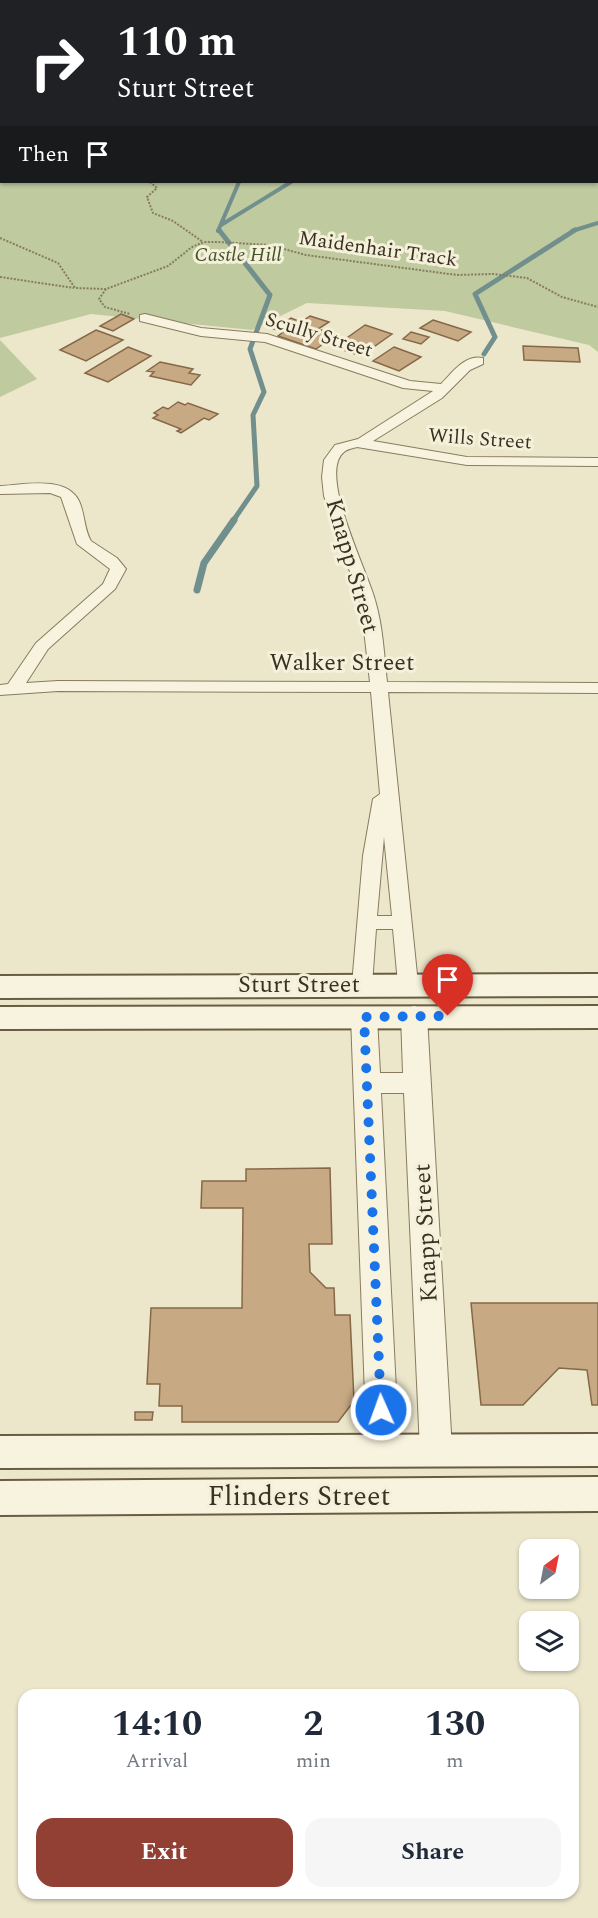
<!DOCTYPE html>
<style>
:root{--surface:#fff;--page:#f6f6f7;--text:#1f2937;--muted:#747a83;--accent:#934034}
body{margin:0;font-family:Spectral,serif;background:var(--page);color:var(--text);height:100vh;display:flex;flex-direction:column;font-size:22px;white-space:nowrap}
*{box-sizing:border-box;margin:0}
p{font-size:20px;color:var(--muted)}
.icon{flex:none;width:33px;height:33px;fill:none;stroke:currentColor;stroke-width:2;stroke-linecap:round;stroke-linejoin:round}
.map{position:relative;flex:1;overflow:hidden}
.drawer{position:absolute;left:18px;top:1689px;width:561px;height:210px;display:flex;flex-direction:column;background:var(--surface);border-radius:18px;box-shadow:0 2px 4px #0004}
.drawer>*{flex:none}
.top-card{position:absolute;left:0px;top:0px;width:598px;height:183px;box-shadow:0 2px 4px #0004;background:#202124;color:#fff;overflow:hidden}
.needle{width:39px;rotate:32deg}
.controls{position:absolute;left:519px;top:1539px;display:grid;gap:12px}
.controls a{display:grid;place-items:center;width:60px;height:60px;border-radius:12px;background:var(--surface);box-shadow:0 2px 4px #0004;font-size:30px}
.pin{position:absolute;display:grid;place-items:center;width:51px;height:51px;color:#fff;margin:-62px -26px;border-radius:50% 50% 50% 0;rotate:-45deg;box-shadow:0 0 6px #0007}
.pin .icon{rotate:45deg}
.me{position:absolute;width:66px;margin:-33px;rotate:358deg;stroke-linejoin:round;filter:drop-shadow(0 0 4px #0008)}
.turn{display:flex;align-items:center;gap:21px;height:126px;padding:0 18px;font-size:27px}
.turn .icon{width:78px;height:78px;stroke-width:2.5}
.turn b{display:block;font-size:42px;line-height:51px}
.then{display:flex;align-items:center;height:57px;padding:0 18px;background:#0003;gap:12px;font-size:22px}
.eta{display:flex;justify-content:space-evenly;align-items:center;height:102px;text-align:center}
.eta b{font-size:36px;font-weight:700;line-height:42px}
.primary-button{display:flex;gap:12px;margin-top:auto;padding:12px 18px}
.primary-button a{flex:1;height:69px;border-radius:18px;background:var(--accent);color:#fff;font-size:24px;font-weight:700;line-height:69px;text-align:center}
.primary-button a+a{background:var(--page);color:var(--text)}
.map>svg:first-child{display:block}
</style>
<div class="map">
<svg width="598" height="1918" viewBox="0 0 598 1918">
<rect width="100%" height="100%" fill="#ece7cb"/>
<path fill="#bfca9f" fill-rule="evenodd" d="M0 0H598V352L589 345 445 311 307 303 252 330 91 314 0 338ZM2 2H597V182H2Z
M0 340 37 379 0 397Z"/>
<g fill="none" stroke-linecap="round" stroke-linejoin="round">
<path stroke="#718f8c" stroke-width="4" d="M221 225 291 182
M218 231 239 182
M572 231 598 223"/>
<path stroke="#718f8c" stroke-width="5" d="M219 230 270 295 250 349 264 392 253 415 257 486 233 521
M484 354 495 337 475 294 575 230"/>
<path stroke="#718f8c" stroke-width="7" d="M197 590 204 563 234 520"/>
</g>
<path fill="#c7a983" stroke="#856847" stroke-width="1.5" d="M121 314 134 319 113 331 100 326Z
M310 316 329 322 318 329 336 335 316 349 278 336 283 332 274 329 291 318 301 322Z
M433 320 471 332 458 341 420 328Z
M365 325 392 334 361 356 334 347Z
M96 330 123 340 86 361 60 350Z
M411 332 429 337 421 344 403 339Z
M523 346 578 348 580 362 524 360Z
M128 347 151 356 108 382 85 373Z
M394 347 421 357 399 371 373 361Z
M160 362 193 369 189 373 200 375 191 385 150 376 154 372 147 371Z
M178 402 185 405 188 403 218 414 209 420 204 418 181 433 177 431 181 429 153 418 158 415 154 413 163 407 168 409Z
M330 1168 332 1244H309L310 1272 326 1288H334L335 1315H350L354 1401 338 1422H182V1406H159L160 1384H147L151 1308H242L243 1208H201L202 1181H246V1169Z
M471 1303H598V1405H592L587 1370 559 1368 523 1405H481Z
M135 1412H153L152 1420H135Z"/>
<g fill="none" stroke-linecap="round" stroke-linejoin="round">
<g stroke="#887b60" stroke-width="2">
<path id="minor" d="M145 314 201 328 267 334 410 381 441 384C452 373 465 354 483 358V364L470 370 442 398 373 441 467 457 598 458V466L467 465 357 447C354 448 347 449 344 452 317 473 368 572 375 600 383 627 384 655 387 682L598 683V693L388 692 418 984 415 989 408 991 401 989 398 984 393 929H376L372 985 369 990 362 992 355 990 352 985 363 856 373 799 380 794 371 692 58 691 0 695V685L8 684 36 643 103 584 110 569 77 544 61 497 50 493 0 494V486C23 485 66 475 79 501 85 514 84 529 91 541L117 558 126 569 115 589 48 649 26 683 58 681 370 682 361 604 324 496 322 477 324 460 335 445 358 439 433 391 403 388 265 342 201 336 140 321V315ZM384 837 392 916H377Z"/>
</g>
<g stroke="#887b60" stroke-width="2">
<path id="tertiary" d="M414 1006 423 1009 427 1016 452 1450 447 1460 436 1465 425 1460 420 1450 404 1093H381L399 1450 394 1460 383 1465 372 1460 367 1450 351 1017 355 1010 364 1007 373 1010 377 1017 380 1073H403L401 1016 405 1009Z"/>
</g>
<g stroke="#6a5c43" stroke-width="4">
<path id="secondary" d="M598 974V996L0 998V976Z
M598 1006V1028L0 1029V1007Z
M598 1434V1466L0 1468V1436Z
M598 1477V1511L0 1515V1481Z"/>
</g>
<path stroke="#887b60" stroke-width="2" stroke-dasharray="2 1.5" stroke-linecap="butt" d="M69 2 80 0
M150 182 157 188 147 197 153 213 173 221 203 242
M0 238 58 263 75 288 106 289 168 266 192 247 204 242H218L269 245 306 255 457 275 493 274 527 278 562 297 598 307
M0 277 74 288
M106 289 99 299 105 307 130 314"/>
<use href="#minor" fill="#f7f3de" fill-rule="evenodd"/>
<use href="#tertiary" fill="#f7f3de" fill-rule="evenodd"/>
<use href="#secondary" fill="#f7f3de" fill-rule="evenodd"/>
</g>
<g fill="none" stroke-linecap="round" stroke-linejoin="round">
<path stroke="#1a73e8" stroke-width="10" stroke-dasharray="0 18" d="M381 1410 364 1017 448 1016"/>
</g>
<g text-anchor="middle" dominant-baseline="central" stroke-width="6" stroke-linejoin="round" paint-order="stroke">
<g font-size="20" fill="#3a3122" stroke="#f4f0da">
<text transform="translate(378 249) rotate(8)">Maidenhair Track</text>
<text transform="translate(319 335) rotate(17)">Scully Street</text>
<text transform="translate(480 439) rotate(4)">Wills Street</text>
</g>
<g font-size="20" font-style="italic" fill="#44542a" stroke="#f4f0da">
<text x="238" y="255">Castle Hill</text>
</g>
<g font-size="24" fill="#3a3122" stroke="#f4f0da">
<text transform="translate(352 566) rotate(74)">Knapp Street</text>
<text x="342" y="663">Walker Street</text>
<text x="299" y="985">Sturt Street</text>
<text transform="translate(426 1233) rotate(-93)">Knapp Street</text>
</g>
<g font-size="28" fill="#3a3122" stroke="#f4f0da">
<text x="299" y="1496">Flinders Street</text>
</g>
</g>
</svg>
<div class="controls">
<a><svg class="needle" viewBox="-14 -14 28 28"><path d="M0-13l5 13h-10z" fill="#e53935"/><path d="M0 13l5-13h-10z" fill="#747a83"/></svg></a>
<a><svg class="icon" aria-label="layers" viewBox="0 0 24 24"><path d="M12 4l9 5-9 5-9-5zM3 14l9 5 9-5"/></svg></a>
</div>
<div class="pin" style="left:448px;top:1016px;background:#d93025"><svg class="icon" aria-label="arrive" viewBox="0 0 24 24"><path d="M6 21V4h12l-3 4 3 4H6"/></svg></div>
<svg class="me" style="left:381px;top:1410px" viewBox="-20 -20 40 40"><circle r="17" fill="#1a73e8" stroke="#fff" stroke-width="3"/><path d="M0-11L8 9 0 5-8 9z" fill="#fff"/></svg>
<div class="top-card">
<div class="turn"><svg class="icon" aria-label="right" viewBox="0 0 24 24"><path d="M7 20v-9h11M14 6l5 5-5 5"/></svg><div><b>110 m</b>Sturt Street</div></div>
<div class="then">Then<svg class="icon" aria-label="arrive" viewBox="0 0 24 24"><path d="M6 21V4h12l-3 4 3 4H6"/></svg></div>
</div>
<section class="drawer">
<div class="eta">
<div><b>14:10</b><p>Arrival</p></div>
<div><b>2</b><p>min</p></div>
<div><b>130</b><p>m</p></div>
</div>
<div class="primary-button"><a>Exit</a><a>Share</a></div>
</section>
</div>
